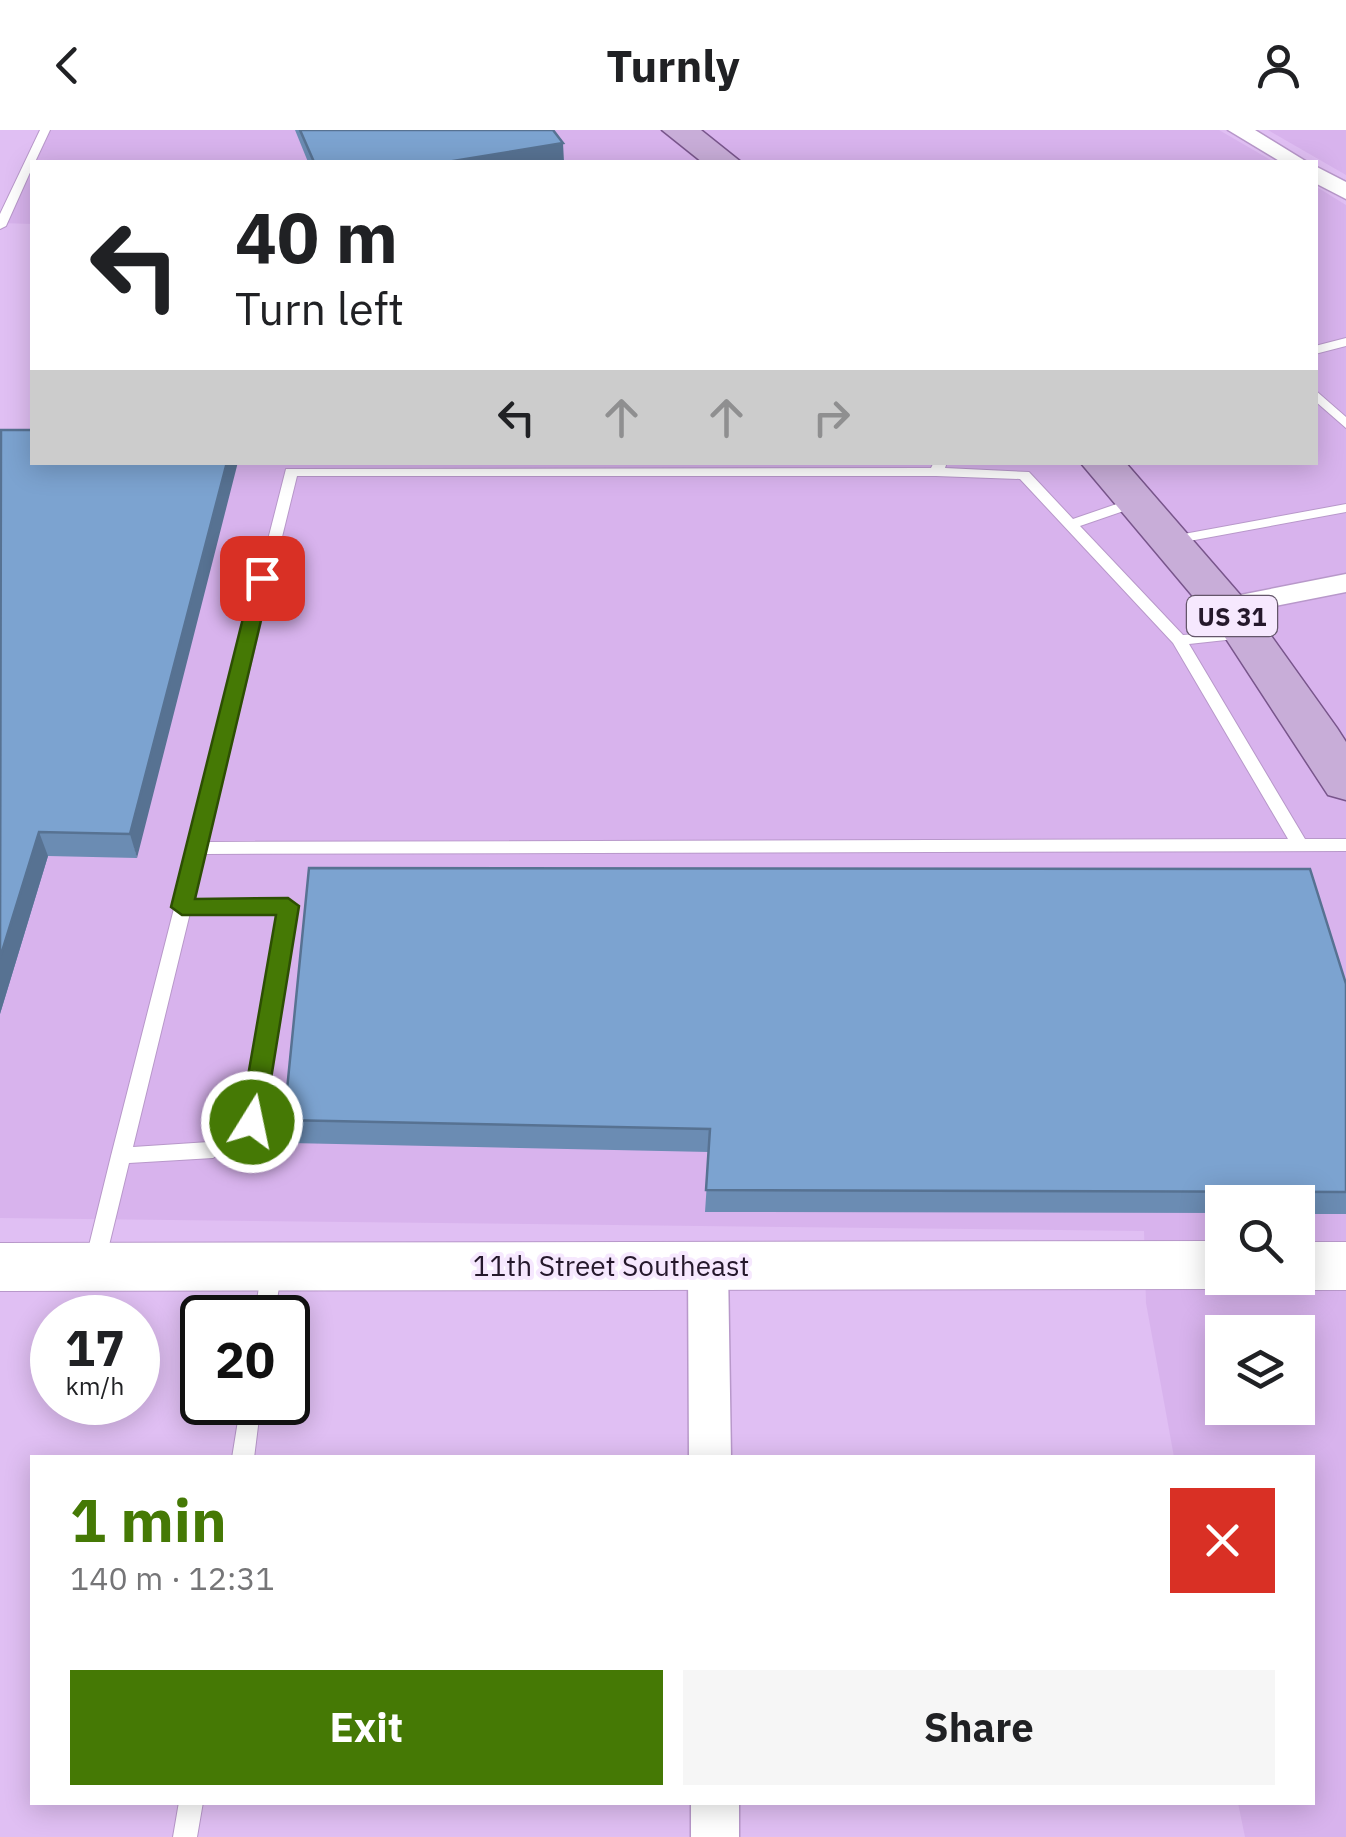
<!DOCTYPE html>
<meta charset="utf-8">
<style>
:root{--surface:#fff;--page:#f6f6f6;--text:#202124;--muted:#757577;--accent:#457905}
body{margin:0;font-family:"IBM Plex Sans",sans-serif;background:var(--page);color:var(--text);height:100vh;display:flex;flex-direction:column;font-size:38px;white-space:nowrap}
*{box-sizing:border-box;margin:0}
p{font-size:32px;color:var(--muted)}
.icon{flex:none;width:55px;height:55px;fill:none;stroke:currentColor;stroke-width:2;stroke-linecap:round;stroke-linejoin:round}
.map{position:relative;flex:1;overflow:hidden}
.details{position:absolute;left:30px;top:1325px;width:1285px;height:350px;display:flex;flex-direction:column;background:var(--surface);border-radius:0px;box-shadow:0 5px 25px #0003}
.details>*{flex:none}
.guide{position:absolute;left:30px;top:30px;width:1288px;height:305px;border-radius:0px;box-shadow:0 5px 25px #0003;background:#fff;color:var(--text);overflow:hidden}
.tools{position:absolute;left:1205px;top:1055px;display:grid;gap:20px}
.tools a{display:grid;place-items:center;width:110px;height:110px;border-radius:0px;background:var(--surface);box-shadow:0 5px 25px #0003;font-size:50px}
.speed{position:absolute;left:30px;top:1165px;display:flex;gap:20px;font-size:50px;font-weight:700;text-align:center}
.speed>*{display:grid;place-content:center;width:130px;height:130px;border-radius:50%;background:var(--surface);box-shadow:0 5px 25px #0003;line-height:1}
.speed small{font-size:25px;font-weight:400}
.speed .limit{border:5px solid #111;border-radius:15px;background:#fff;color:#111}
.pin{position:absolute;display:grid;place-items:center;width:85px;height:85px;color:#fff;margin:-42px;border-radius:20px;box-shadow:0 5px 15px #0006}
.me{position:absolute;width:110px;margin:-55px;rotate:10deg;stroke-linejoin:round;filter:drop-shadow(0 0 8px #0008)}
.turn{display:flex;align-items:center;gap:35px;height:210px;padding:0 40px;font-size:45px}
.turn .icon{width:130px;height:130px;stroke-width:2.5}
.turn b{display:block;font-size:70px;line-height:85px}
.lanes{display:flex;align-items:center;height:95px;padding:0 40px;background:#0003;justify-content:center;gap:50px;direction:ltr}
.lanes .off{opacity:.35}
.round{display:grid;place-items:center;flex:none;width:105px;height:105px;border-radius:0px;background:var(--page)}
.headline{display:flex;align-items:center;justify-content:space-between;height:170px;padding:0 40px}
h1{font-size:60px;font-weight:700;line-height:75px;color:var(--accent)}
.cta{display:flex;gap:20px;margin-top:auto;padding:20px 40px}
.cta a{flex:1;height:115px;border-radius:0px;background:var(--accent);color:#fff;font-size:40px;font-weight:700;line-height:115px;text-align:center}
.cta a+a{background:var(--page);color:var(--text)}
header{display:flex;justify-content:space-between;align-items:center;height:130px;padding:0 40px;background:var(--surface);font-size:45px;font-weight:700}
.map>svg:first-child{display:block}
</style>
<header><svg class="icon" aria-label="back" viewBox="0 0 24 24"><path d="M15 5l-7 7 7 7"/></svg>Turnly<svg class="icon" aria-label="person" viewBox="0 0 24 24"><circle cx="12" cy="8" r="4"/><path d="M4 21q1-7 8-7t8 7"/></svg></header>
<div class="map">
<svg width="1346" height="1707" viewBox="0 0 1346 1707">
<rect width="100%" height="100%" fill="#e0bff3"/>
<path fill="#d8b3ed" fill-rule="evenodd" d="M45 0H1219L1274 32H32V94L1 93Z
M1268 0H1346V45Z
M1315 56 1346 75V1707H1245L1238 1673 1312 1672V1328L1174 1327 1146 1173 1144 1101 0 1088V318L32 332H1315ZM1222 1072H1298V1148H1222ZM1222 1202H1298V1278H1222Z"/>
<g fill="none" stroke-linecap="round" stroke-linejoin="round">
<g stroke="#b898ca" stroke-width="2">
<path id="lane" d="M40 0H50L35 32H32V38L6 96 0 99V84Z
M1346 208V216L1315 224V216Z
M1315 260 1346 287V298L1315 271Z
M934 332H947L945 338 1029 342 1073 389 1134 368H1144V374L1080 396 1183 505 1249 500V506L1244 508 1189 514 1305 709H1346V721L204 724 193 771H289L297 777 261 992 259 997 213 1028 129 1033 104 1136 101 1142 94 1145 87 1142 84 1136 111 1026 286 339 931 338ZM297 346H936L1020 349 1173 513 1288 709 207 712ZM190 783H279L243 988 209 1012 133 1017Z
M1346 374V382L1173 414 1166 410 1173 406Z
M272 1130 279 1133 282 1139 274 1188H254L262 1139 265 1133Z
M241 1272H261L254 1328H232Z
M179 1672H203L197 1707H173Z"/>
</g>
<g stroke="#b898ca" stroke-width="3">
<path id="street" d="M1228 0H1255L1307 32H1281Z
M1315 36 1346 52V69L1315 53Z
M1346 444V462L1225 486 1215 484 1210 477 1215 470 1225 468Z
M708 1118 722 1123 728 1135 731 1328H689L688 1135 694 1123Z
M691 1672H739V1707H691Z"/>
</g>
<g stroke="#b898ca" stroke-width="2">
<path id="secondary" d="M1222 1111V1148H1244L1242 1152 1222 1159 0 1161V1113Z
M1298 1112H1346V1160H1298L1278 1153 1275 1148H1298Z"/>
</g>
<g stroke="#78558b" stroke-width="3">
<path id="primary" d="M662 0H701L741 32H702Z
M1080 332H1125L1249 475 1337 598 1346 612V670L1328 665 1217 495Z"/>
</g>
<use href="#lane" fill="#fff" fill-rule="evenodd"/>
<use href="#street" fill="#fff" fill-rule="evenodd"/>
<use href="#secondary" fill="#fff" fill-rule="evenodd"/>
<use href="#primary" fill="#c8add8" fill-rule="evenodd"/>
</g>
<path fill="#6b8cb3" d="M295 0H553L564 32H308Z
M32 300 137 728 48 726 0 884Z
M1346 854V1084H1298V1072H1222V1083L705 1082 709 1022 290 1013 284 990Z"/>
<path fill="#577292" d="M563 13 564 32H447Z
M227 332H238L137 728 130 704Z
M39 702 48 726 0 884V828Z"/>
<path fill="#7ca3d0" stroke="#577292" stroke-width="2.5" d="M300 0H553L563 13 447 32H314Z
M1 300H32V332H227L130 704 39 702 0 828Z
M309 738 1310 739 1346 854V1062L706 1060 710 999 284 990Z"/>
<path fill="#457905" stroke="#2d4f03" stroke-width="2.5" d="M262 442 271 448 195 769 288 768 299 776 264 992 260 999H243L240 992 276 785H182L171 777 253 448Z"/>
<g text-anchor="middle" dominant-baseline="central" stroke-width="8" stroke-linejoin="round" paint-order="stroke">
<rect fill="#f6e8fe" stroke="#64566a" stroke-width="2.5" x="1187" y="466" width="90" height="40" rx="8"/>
<g font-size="25" font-weight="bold" fill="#25182b">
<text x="1232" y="486">US 31</text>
</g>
<g font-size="28" fill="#25182b" stroke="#f6e8fe">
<text x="611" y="1135">11th Street Southeast</text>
</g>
</g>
</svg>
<div class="tools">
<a><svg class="icon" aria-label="search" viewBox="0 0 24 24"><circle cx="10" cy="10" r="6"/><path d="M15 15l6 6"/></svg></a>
<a><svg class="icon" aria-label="layers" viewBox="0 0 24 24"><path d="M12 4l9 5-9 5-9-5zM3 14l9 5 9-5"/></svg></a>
</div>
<div class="speed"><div>17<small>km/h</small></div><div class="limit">20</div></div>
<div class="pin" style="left:262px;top:448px;background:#d93025"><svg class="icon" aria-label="arrive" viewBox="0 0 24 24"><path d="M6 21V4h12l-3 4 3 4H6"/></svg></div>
<svg class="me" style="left:252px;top:992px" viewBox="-20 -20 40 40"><circle r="17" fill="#457905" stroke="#fff" stroke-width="3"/><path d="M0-11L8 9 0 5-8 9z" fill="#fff"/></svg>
<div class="guide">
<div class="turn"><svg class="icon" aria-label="left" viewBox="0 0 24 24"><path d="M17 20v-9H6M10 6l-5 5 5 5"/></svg><div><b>40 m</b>Turn left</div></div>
<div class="lanes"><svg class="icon" aria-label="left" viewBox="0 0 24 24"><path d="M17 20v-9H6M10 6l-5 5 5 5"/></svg><svg class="icon off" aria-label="ahead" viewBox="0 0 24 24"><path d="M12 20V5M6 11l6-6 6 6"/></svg><svg class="icon off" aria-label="ahead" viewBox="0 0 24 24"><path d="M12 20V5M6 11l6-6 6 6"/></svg><svg class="icon off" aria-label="right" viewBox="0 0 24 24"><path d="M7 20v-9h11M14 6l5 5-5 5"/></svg></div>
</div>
<section class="details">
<div class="headline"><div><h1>1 min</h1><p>140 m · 12:31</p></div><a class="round" style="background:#d93025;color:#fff"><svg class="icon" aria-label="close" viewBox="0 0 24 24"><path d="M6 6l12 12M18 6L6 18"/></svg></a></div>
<div class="cta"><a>Exit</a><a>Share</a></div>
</section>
</div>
